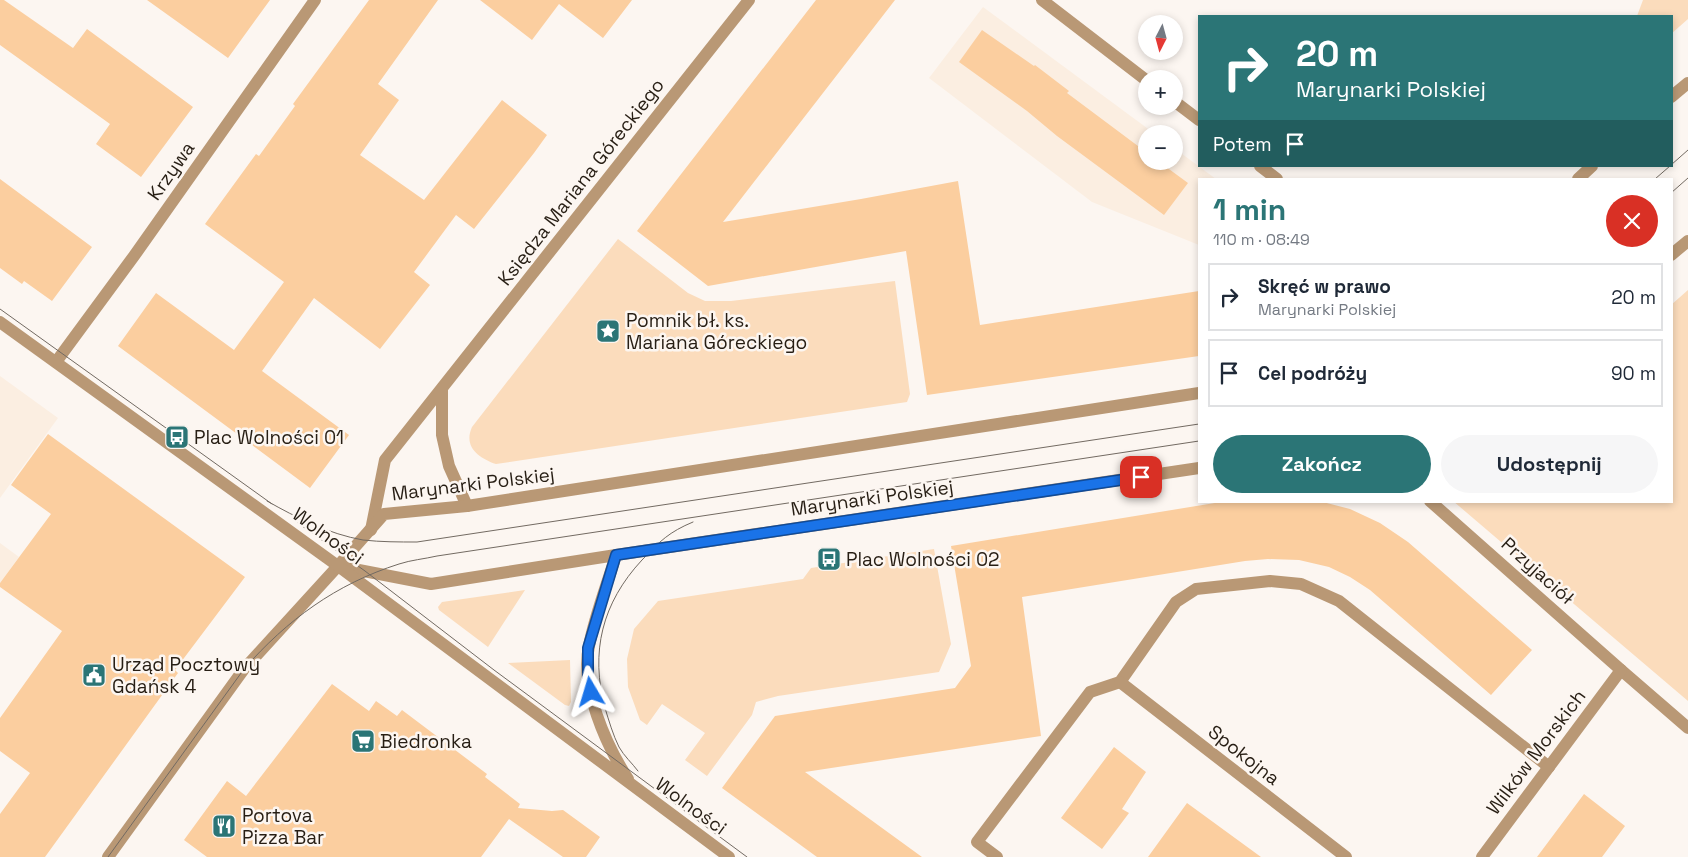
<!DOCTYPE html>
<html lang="pl">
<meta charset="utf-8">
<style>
:root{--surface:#fff;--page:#f6f6f7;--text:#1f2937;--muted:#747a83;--line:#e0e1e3;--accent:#2b7576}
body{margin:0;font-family:"Space Grotesk",sans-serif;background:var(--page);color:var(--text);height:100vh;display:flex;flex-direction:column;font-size:19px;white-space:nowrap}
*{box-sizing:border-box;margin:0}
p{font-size:16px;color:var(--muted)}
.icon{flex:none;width:28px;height:28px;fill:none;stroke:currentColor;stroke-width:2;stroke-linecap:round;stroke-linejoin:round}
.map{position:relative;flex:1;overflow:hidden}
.panel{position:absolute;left:1198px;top:178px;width:475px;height:325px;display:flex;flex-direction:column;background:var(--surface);border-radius:0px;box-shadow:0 2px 8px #0003}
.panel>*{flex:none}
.banner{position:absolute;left:1198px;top:15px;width:475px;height:152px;border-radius:0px;box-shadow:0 2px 8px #0003;background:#2b7576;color:#fff;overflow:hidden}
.needle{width:32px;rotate:186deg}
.controls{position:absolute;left:1138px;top:15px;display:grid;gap:10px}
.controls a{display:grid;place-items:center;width:45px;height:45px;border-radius:50%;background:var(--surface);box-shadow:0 2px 8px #0003;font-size:25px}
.pin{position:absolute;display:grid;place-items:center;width:42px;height:42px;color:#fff;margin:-21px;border-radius:10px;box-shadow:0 2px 8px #0006}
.me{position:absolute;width:55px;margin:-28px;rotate:353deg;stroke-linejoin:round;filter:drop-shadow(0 0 4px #0008)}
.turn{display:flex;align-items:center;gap:18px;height:105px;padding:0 15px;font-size:22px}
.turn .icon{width:65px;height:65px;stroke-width:2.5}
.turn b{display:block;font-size:35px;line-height:42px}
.then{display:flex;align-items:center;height:48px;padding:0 15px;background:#0003;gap:10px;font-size:19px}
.round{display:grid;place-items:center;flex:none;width:52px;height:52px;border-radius:26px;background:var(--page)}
.overview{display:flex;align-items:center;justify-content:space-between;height:85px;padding:0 15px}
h1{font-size:30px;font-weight:600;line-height:38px;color:var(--accent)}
.button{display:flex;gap:10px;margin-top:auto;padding:10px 15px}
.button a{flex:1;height:58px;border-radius:30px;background:var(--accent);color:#fff;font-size:20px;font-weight:600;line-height:58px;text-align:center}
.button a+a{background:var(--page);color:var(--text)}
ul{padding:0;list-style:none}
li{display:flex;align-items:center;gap:15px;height:68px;margin:0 10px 8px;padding:0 5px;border:2px solid var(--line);border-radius:0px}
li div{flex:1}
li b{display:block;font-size:19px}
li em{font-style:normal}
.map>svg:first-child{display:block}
</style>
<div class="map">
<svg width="1688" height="857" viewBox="0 0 1688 857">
<rect width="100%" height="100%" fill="#fcf6f1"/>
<path fill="#fbeee1" d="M983 7 1155 134H1146V161H1174V148L1216 179H1199V245L1092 202 929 78Z
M0 376 58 418 0 498Z
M0 543 19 557 0 583Z"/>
<path fill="#fbdcbc" d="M1643 0H1688V19L1671 34V16H1637Z
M618 239 688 293 705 301H731L895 281 910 394 907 402 496 464C479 458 463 447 472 427Z
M1688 290V701L1453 501H1671V305Z
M934 549 951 644 939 672 778 696 756 702 752 715 707 776 685 760 705 733 662 704 647 725 640 720 628 687 627 659 634 629 658 601 803 579 811 568Z
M525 590 488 647 439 610 438 607 442 602Z
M570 660 571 702 569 706 565 705 508 663Z"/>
<path fill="#fbce9f" d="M0 0H4L73 48 87 29 193 107 141 177 96 144 110 124 0 45Z
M147 0H270L228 58Z
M369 0H438L378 84 399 100 360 155 424 200 502 100 547 135 534 153 474 229 456 215 414 272 430 285 380 349 314 298 262 371 349 435 310 488 118 346 156 293 234 350 284 282 205 224 256 154 259 156 295 106 293 104Z
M480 0H632L603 38 559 4 532 40Z
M816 0H895L723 222 861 199 958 181 980 325 1199 291V356L927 395 906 251 708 286 637 231Z
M982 30 1034 66 1035 65 1069 91 1067 93 1146 152V161H1158L1188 183 1164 215 1057 136 1027 111 959 62Z
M0 179 92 247 52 301 24 281 22 284 0 268Z
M48 434 245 577 175 670 178 673 45 857H0V814L30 773 0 751V718L62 631 0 587V583L51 514 11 485Z
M1227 501H1319L1350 509 1380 523 1408 542 1532 650 1491 695 1370 590 1350 577 1329 567 1299 560 1268 559 1245 561 1022 597 1041 736 805 772 922 857H817L722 788 775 716 955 688 971 666 951 546Z
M332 684 369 711 376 701 397 716 402 710 487 774 485 777 520 804 518 808 552 811 563 810 600 837 586 857H563L509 819 481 857H207L184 840 227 781 246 796Z
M1114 747 1146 772 1122 809 1129 813 1102 849 1061 818Z
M1584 794 1625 826 1602 857H1537Z
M1187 803 1261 857H1148Z"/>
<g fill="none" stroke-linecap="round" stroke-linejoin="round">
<path stroke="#b99875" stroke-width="12" d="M1042 0 1146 80
M1174 101 1199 120
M1260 166 1277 179
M1621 670 1688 728
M997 857 977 842 1090 692 1120 682 1176 602 1196 589 1270 581 1301 584 1339 601 1549 767"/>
<path stroke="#b99875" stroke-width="12" d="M56 362 134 256 315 0
M442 388V435L449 466 467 506
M1430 501 1621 670 1482 857
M371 530 385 460 749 0
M1120 682 1346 857
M108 857 244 669 338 566 431 584 616 555"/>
<path stroke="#b99875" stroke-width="12" d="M1671 97 1688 83
M1578 179 1592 166
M1671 255 1688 241
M0 322 338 566 729 857
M338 566 384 514 467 506 1199 393
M628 779C606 745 580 687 589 646 595 615 607 585 616 555L1199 468"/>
<path stroke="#726a62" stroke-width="1" d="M1671 165 1688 150
M1655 179 1670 166
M1671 193 1688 178
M0 309 272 504
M267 501C297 518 329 534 363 540 381 542 399 542 417 542L1199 424
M298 523 365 571 494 670 747 857
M638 771C632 763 624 756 619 747 613 735 609 721 605 708 590 652 602 603 642 560 660 541 669 532 693 522
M108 857 244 669C287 620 336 584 399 564 411 560 424 559 437 556L1199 441"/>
</g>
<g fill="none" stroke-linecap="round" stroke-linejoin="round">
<g stroke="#114b97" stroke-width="12">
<path id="route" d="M591 692 588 676V648L616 555 1141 477"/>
</g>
<use href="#route" stroke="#1a73e8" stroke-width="9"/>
</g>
<defs>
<g id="sight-square" transform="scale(1.25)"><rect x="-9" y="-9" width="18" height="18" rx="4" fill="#2b7576" stroke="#fcf6f1"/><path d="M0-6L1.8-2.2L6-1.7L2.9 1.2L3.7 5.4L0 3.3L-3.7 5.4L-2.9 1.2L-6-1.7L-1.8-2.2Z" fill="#fff"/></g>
<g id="bus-square" transform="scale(1.25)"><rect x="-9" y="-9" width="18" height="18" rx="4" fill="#2b7576" stroke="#fcf6f1"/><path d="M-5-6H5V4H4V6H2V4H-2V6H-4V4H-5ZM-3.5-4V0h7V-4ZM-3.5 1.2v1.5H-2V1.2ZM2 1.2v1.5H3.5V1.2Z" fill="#fff"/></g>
<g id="civic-square" transform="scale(1.25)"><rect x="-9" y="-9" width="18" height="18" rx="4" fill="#2b7576" stroke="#fcf6f1"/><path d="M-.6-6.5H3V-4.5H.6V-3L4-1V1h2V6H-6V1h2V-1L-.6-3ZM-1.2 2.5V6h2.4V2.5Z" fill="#fff"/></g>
<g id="supermarket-square" transform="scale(1.25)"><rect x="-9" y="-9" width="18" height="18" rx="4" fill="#2b7576" stroke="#fcf6f1"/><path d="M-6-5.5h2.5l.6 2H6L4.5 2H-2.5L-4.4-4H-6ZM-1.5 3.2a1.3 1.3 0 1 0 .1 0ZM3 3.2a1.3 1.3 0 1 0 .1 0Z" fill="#fff"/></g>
<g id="restaurant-square" transform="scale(1.25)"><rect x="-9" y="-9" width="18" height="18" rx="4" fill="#2b7576" stroke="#fcf6f1"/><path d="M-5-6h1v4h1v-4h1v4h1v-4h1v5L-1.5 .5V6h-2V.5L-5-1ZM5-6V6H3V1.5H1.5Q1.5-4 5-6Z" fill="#fff"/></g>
</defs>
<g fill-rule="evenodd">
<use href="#sight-square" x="608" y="331"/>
<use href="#bus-square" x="177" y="437"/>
<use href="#bus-square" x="829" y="559"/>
<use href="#civic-square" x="94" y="675"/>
<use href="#supermarket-square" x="363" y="741"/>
<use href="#restaurant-square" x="224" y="826"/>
</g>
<g text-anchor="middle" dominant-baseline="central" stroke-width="5" stroke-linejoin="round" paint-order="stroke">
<g font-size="19" fill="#271e14" stroke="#fcf6f1">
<text transform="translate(171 171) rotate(-55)">Krzywa</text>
<text transform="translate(581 182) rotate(-52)">Księdza Mariana Góreckiego</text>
<text transform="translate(473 484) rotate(-7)">Marynarki Polskiej</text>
<text transform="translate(872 498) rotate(-8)">Marynarki Polskiej</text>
<text transform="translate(328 536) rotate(36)">Wolności</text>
<text transform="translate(1538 571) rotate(42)">Przyjaciół</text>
<text transform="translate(1536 752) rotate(-53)">Wilków Morskich</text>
<text transform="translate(1244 755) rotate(38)">Spokojna</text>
<text transform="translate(691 806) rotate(36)">Wolności</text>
</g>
<g font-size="19" fill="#271e14" stroke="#fcf6f1" text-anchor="start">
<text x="626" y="320">Pomnik bł. ks.<tspan x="626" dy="22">Mariana Góreckiego</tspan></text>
<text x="194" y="437">Plac Wolności 01</text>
<text x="846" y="559">Plac Wolności 02</text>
<text x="112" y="664">Urząd Pocztowy<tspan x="112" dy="22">Gdańsk 4</tspan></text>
<text x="380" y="741">Biedronka</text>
<text x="242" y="815">Portova<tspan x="242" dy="22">Pizza Bar</tspan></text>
</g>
</g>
</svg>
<div class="controls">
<a><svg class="needle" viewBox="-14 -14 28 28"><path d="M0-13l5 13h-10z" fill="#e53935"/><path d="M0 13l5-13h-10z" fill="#747a83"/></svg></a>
<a>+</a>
<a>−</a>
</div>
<div class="pin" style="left:1141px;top:477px;background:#d93025"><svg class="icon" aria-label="arrive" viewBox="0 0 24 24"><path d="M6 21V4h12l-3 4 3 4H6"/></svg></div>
<svg class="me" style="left:591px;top:692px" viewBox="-20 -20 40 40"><path d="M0-17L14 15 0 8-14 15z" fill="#1a73e8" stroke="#fff" stroke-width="4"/></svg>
<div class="banner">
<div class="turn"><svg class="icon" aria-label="right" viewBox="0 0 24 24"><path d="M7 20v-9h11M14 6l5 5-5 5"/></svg><div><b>20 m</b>Marynarki Polskiej</div></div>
<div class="then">Potem<svg class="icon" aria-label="arrive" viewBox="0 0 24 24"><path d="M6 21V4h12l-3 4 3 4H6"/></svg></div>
</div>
<section class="panel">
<div class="overview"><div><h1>1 min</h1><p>110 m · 08:49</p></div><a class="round" style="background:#d93025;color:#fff"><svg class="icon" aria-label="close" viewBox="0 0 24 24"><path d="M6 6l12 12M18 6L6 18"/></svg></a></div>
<ul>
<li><svg class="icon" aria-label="right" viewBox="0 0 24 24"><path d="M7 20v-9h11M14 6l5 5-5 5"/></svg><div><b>Skręć w prawo</b><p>Marynarki Polskiej</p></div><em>20 m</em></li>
<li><svg class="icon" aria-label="arrive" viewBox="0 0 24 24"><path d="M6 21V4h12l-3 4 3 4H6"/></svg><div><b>Cel podróży</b></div><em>90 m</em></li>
</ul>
<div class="button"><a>Zakończ</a><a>Udostępnij</a></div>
</section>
</div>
